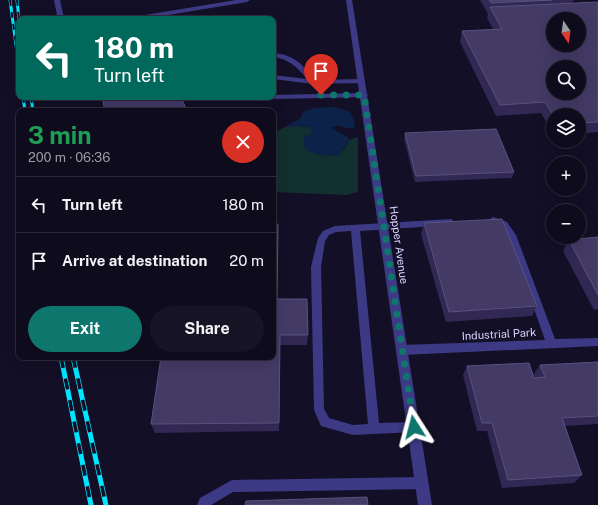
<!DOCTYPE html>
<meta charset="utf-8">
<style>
:root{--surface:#0e0b1c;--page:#171425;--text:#f1f3f6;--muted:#9b9ba3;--line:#2e2b3b;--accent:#0f766e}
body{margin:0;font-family:"Public Sans",sans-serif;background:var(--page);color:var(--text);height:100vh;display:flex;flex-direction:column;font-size:15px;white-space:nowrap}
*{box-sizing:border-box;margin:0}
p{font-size:13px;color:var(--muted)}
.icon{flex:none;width:22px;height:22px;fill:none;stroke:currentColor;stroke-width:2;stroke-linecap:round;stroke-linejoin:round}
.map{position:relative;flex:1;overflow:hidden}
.sheet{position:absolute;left:16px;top:108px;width:260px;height:252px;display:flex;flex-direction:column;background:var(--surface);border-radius:8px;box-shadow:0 4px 16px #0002,0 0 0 1px var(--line)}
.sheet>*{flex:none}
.banner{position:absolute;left:16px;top:16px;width:260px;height:84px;border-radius:8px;box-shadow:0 4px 16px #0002,0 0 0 1px var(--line);background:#00695c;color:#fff;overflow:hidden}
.needle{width:26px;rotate:167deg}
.fabs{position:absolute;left:546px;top:12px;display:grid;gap:8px}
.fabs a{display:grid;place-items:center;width:40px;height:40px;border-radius:50%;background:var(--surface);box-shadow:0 4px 16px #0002,0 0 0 1px var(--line);font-size:20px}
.pin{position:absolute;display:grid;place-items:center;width:34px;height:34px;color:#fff;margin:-41px -17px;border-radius:50% 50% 50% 0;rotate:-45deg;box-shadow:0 0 4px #0007}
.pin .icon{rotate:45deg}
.me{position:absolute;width:44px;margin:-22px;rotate:351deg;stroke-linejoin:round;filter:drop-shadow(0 0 3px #0008)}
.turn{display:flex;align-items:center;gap:14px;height:84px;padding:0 12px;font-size:18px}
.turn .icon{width:52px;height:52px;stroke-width:2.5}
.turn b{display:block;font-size:28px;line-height:34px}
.round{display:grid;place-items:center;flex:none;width:42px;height:42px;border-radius:21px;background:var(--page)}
.overview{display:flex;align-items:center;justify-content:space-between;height:68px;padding:0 12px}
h1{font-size:24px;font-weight:700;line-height:30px;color:#1e9e55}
.action{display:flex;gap:8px;margin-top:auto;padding:8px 12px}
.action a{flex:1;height:46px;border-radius:24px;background:var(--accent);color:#fff;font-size:16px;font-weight:700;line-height:46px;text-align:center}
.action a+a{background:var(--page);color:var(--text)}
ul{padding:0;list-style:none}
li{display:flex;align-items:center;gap:12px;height:56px;padding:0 12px;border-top:1px solid var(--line)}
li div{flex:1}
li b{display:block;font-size:15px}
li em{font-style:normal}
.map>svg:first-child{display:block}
</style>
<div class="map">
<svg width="598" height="505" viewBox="0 0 598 505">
<rect width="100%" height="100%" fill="#130f26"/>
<path fill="#12302f" d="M287 126 290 127 296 126 311 127 312 134 344 150 349 140 358 137V192L346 195 273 192V133Z"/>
<path fill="#0c2248" d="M336 107 350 112 354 120 355 129 336 126 331 128 348 137 349 140 339 156 319 155 306 150 303 143 305 136 312 134 310 127 296 126 290 127 287 126 301 118 303 112 314 108Z"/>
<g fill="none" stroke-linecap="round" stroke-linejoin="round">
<path fill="#3d3a85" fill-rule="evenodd" d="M54 0H60L63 14 67 19H61L57 15Z
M236 0H250L247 2 144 19H130L133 17Z
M273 53C295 55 302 64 315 80L362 79 365 81 362 83 313 84 273 79V75L307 79C297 67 289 59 273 57Z
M364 93 368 95 366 97 273 99 269 97H273V95Z
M493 217 507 222 516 235 555 339 598 338V346L402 355 398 353 397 350 398 347 402 345 545 340 508 235 499 225 490 222 489 220Z
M451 219 455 222 451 225 360 231 379 423 414 422 418 423 420 427 418 431 414 432 353 435 321 426 314 410 311 267 318 238 323 231 335 226ZM351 231 368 424 353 425 329 418 324 409 321 267 325 241 329 235 336 232Z
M422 477 426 479 428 483 426 487 422 489 233 492 211 505H197L200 498 232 480Z"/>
<path fill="#3d3a85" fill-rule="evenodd" d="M346 0H352L432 505H418Z"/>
<g stroke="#00e5ff" stroke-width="3">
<path id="rail-far1" d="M10 0 19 67
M17 0 19 19
M23 97 25 111
M31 97 33 111"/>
</g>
<g stroke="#00e5ff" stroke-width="5">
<path id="rail" d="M61 357 91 505
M73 357 106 505"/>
</g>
<use href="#rail-far1" stroke="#130f26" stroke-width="2" stroke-dasharray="6" stroke-linecap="butt"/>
<use href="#rail" stroke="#130f26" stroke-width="3.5" stroke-dasharray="11" stroke-linecap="butt"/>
</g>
<path fill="#312854" d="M480 0H574L572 3 598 2V132L579 134V115H553V134L541 113 496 116 460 42 462 31 493 29 487 18 488 14Z
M405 133 514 172 512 178 415 182 404 139Z
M424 223 537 306 532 316 446 322 421 234Z
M278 224V299L308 335 307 345H280L279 431 155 433 151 424Z
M598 237V309L594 310 563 251 569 240Z
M598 362V424L565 426 582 475 574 483 502 488 487 431H477L463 375 467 366 534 378H535L534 374 540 365Z"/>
<path fill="#1d163a" d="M278 224V309L277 299Z"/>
<path fill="#433a66" stroke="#5a527e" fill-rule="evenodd" d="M489 0H552L491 3Z
M598 2V122L579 123V115H553L545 102 500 105 462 31 502 29 490 7ZM553 19H579V45H553ZM553 67H579V93H553Z
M102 97H181L187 111H105Z
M496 129 514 172 416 176 405 133Z
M502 219 537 306 449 312 424 223Z
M273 224H278L277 299H307L308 335H280L279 423 151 424 161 357H273Z
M598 237V295L569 240Z
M598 362V416L562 418 582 475 508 480 492 423H482L467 366 529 363 534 378 545 377 540 365Z
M367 497 368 505H245L246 501Z"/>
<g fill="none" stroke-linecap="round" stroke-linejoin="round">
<path stroke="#0f766e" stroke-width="7" stroke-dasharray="0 12.6" d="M321 95H364L414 427"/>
</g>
<g text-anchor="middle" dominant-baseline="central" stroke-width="4" stroke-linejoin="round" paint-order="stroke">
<g font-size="11" fill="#d9d4ff" stroke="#130f26">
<text transform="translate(399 245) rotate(82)">Hopper Avenue</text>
<text transform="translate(499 334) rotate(-3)">Industrial Park</text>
</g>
</g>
</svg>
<div class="fabs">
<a><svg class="needle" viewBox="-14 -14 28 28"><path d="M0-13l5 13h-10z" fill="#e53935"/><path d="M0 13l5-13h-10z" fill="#9b9ba3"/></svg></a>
<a><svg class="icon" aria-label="search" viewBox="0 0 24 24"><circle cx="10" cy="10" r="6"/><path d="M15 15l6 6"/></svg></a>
<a><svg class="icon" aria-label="layers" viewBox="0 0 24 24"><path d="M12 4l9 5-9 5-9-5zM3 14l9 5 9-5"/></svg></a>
<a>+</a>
<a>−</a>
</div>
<div class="pin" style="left:321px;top:95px;background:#d93025"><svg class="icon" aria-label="arrive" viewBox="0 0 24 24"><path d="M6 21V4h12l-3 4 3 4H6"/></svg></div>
<svg class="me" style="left:414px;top:427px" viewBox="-20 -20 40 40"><path d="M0-17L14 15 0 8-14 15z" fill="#0f766e" stroke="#fff" stroke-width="4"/></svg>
<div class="banner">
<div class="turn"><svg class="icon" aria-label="left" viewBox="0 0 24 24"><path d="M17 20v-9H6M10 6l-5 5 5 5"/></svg><div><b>180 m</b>Turn left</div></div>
</div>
<section class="sheet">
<div class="overview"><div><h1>3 min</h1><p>200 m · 06:36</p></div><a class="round" style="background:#d93025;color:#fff"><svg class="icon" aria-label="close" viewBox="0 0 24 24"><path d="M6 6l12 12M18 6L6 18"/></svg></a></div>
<ul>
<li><svg class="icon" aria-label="left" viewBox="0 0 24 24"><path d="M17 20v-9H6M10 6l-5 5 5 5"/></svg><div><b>Turn left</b></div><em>180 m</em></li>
<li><svg class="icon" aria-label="arrive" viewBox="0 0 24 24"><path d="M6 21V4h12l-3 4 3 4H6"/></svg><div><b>Arrive at destination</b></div><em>20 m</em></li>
</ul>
<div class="action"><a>Exit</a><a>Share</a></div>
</section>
</div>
